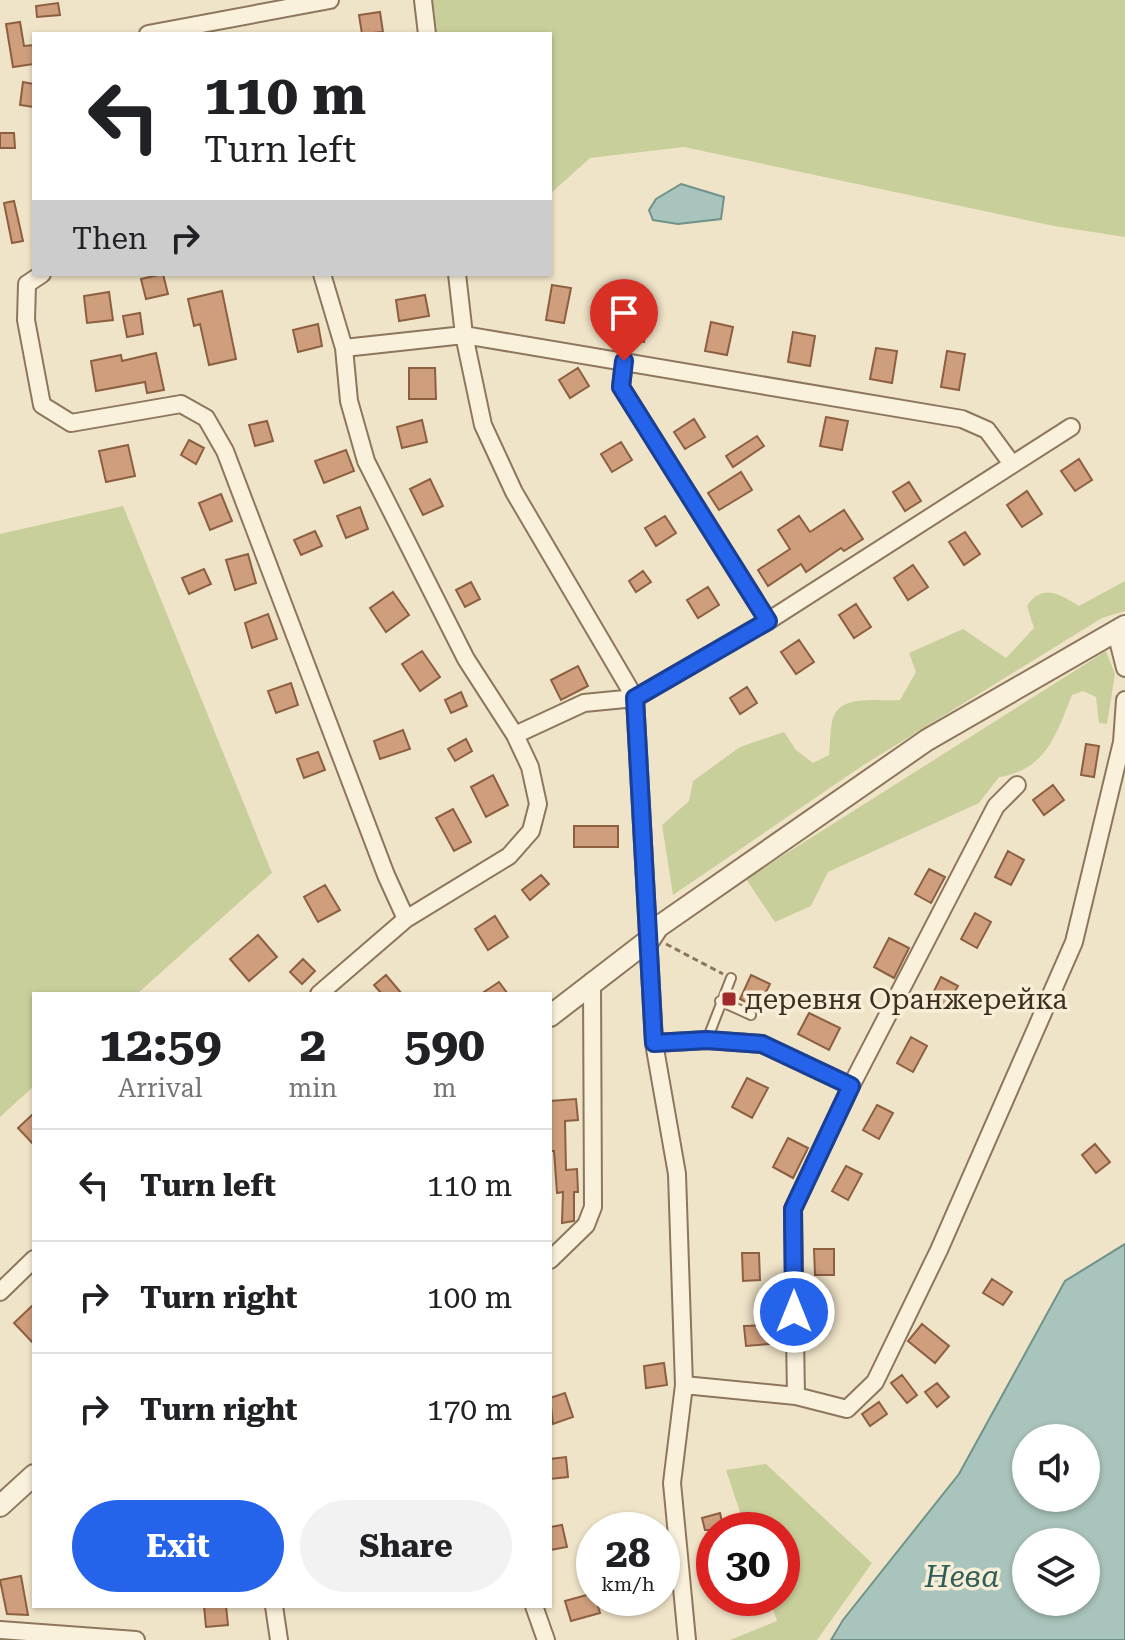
<!DOCTYPE html>
<meta charset="utf-8">
<style>
:root{--surface:#fff;--page:#f2f2f2;--text:#202124;--muted:#757577;--line:#e0e0e0;--accent:#2563eb}
body{margin:0;font-family:"Roboto Serif",serif;background:var(--page);color:var(--text);height:100vh;display:flex;flex-direction:column;font-size:30px;white-space:nowrap}
*{box-sizing:border-box;margin:0}
p{font-size:26px;color:var(--muted)}
.icon{flex:none;width:44px;height:44px;fill:none;stroke:currentColor;stroke-width:2;stroke-linecap:round;stroke-linejoin:round}
.map{position:relative;flex:1;overflow:hidden}
.side{position:absolute;left:32px;top:992px;width:520px;height:616px;display:flex;flex-direction:column;background:var(--surface);border-radius:0px;box-shadow:0 2px 6px #0004}
.side>*{flex:none}
.hud{position:absolute;left:32px;top:32px;width:520px;height:244px;border-radius:0px;box-shadow:0 2px 6px #0004;background:#fff;color:var(--text);overflow:hidden}
.tools{position:absolute;left:1012px;top:1424px;display:grid;gap:16px}
.tools a{display:grid;place-items:center;width:88px;height:88px;border-radius:50%;background:var(--surface);box-shadow:0 2px 6px #0004;font-size:40px}
.speed{position:absolute;left:576px;top:1512px;display:flex;gap:16px;font-size:40px;font-weight:700;text-align:center}
.speed>*{display:grid;place-content:center;width:104px;height:104px;border-radius:50%;background:var(--surface);box-shadow:0 2px 6px #0004;line-height:1}
.speed small{font-size:20px;font-weight:400}
.speed .limit{border:12px solid #d22;background:#fff;color:#111}
.pin{position:absolute;display:grid;place-items:center;width:68px;height:68px;color:#fff;margin:-82px -34px;border-radius:50% 50% 50% 0;rotate:-45deg;box-shadow:0 0 8px #0007}
.pin .icon{rotate:45deg}
.me{position:absolute;width:88px;margin:-44px;rotate:0deg;stroke-linejoin:round;filter:drop-shadow(0 0 6px #0008)}
.turn{display:flex;align-items:center;gap:28px;height:168px;padding:0 40px;font-size:36px}
.turn .icon{width:104px;height:104px;stroke-width:2.5}
.turn b{display:block;font-size:56px;line-height:68px}
.then{display:flex;align-items:center;height:76px;padding:0 40px;background:#0003;gap:16px;font-size:30px}
.eta{display:flex;justify-content:space-evenly;align-items:center;height:136px;text-align:center}
.eta b{font-size:48px;font-weight:700;line-height:56px}
.action{display:flex;gap:16px;margin-top:auto;padding:16px 40px}
.action a{flex:1;height:92px;border-radius:48px;background:var(--accent);color:#fff;font-size:32px;font-weight:700;line-height:92px;text-align:center}
.action a+a{background:var(--page);color:var(--text)}
ul{padding:0;list-style:none}
li{display:flex;align-items:center;gap:24px;height:112px;padding:0 40px;border-top:2px solid var(--line)}
li div{flex:1}
li b{display:block;font-size:30px}
li em{font-style:normal}
.map>svg:first-child{display:block}
</style>
<div class="map">
<svg width="1125" height="1640" viewBox="0 0 1125 1640">
<rect width="100%" height="100%" fill="#f0e4c8"/>
<path fill="#c9cf9b" d="M433 0H1125V237L1054 226 684 147 590 158 550 194V34H437Z
M123 506 272 873 137 994H34V1086L0 1117V534Z
M1125 581V611L1102 618 862 766 673 895 662 825 689 801 693 781 740 747 784 732 796 750 813 763 829 755C830 744 830 733 832 722 837 692 880 702 900 700L916 672 909 653 963 629 1006 658 1034 628 1027 606C1042 583 1060 594 1079 606Z
M1106 651 1115 674 1107 724 1099 723 1096 697 1083 691 1072 695C1056 735 1046 770 999 777L979 803 828 872 811 906 775 922 746 879Z
M766 1464 872 1563 817 1640H730L777 1621 769 1598H782V1530H746L726 1470Z"/>
<path fill="#a9c4bc" stroke="#6f938a" stroke-width="2" fill-rule="evenodd" d="M681 184 724 197 721 219 678 224 653 220 649 210 656 199Z
M1125 1244V1640H831L843 1620 959 1474 1065 1281ZM1026 1438H1086V1498H1026ZM1026 1542H1086V1602H1026Z"/>
<path fill="#cf9f7d" stroke="#8d5f41" stroke-width="2" d="M58 3 60 15 37 17 36 6Z
M380 12 383 32 362 34 359 15Z
M20 22 24 46 34 45V64L13 67 6 24Z
M23 82 34 84V107L20 105Z
M0 133H14L15 148H0Z
M14 201 23 241 12 243 4 203Z
M163 274 168 294 146 299 141 279Z
M552 285 571 288 564 323 546 320Z
M222 291 236 359 209 365 200 324 194 326 188 299Z
M109 292 113 320 87 323 84 296Z
M425 295 429 316 399 321 396 300Z
M630 304 651 309 644 342 623 337Z
M140 313 143 334 127 337 123 316Z
M711 322 733 327 727 355 705 351Z
M318 324 322 346 298 352 293 330Z
M793 332 815 336 810 366 788 362Z
M876 348 897 351 892 383 870 379Z
M947 351 965 354 959 390 941 387Z
M156 353 164 390 147 393 145 382 96 391 91 361 121 355 122 361Z
M409 368H435L436 399H409Z
M578 368 589 386 570 398 559 380Z
M826 417 848 421 842 450 820 446Z
M694 419 705 437 685 449 674 432Z
M422 420 427 442 402 448 397 427Z
M267 421 273 441 255 446 249 425Z
M757 436 764 446 733 467 726 456Z
M189 440 204 448 196 464 181 455Z
M621 442 632 460 612 472 601 454Z
M128 445 135 476 106 482 99 451Z
M346 450 354 471 324 483 315 461Z
M1079 459 1092 480 1075 491 1061 471Z
M741 472 752 490 719 510 708 493Z
M430 479 443 506 423 515 410 489Z
M909 482 921 501 905 511 893 492Z
M1027 491 1042 514 1022 527 1007 505Z
M221 494 232 521 210 530 199 503Z
M360 507 368 529 346 538 337 516Z
M844 510 863 539 844 551 841 548 806 572 801 564 768 586 758 570 790 549 778 530 799 516 810 532Z
M665 516 676 533 656 546 645 528Z
M315 531 322 546 301 555 294 540Z
M965 532 980 554 964 565 949 542Z
M248 554 256 583 235 590 226 560Z
M913 565 928 587 908 600 894 578Z
M204 569 211 584 189 594 182 578Z
M643 571 651 582 636 592 629 581Z
M471 582 480 599 465 607 456 590Z
M708 587 719 605 698 618 687 600Z
M393 592 409 615 386 632 370 608Z
M856 604 871 627 854 638 839 615Z
M268 614 277 639 252 648 245 623Z
M799 640 814 662 796 674 781 652Z
M422 651 440 677 420 691 402 664Z
M578 666 588 686 561 700 551 680Z
M291 683 298 705 276 713 268 691Z
M747 687 757 703 740 714 730 698Z
M461 692 467 706 451 713 445 700Z
M403 730 410 749 380 759 374 741Z
M466 739 472 751 455 761 448 749Z
M1086 744 1099 746 1094 777 1081 775Z
M318 752 325 770 304 778 297 759Z
M493 775 508 805 486 817 471 787Z
M1053 785 1064 800 1044 815 1033 800Z
M453 809 471 842 454 851 436 818Z
M574 826H618V847H574Z
M1008 851 1024 860 1011 885 995 877Z
M929 869 945 877 931 903 915 894Z
M541 875 549 884 530 900 522 890Z
M325 885 340 910 318 922 304 897Z
M975 913 991 922 977 948 961 939Z
M495 916 508 937 488 950 475 929Z
M258 935 277 957 249 981 230 959Z
M889 938 909 948 894 978 874 967Z
M303 959 315 971 302 984 290 972Z
M386 975 402 994H382L374 985Z
M751 975 770 984 758 1008 740 999Z
M941 977 958 986 944 1011 928 1003Z
M499 982 508 994H481Z
M809 1013 840 1028 829 1050 798 1034Z
M911 1037 927 1046 913 1072 897 1063Z
M747 1078 768 1088 752 1118 732 1107Z
M576 1099 578 1120 565 1121 566 1170 577 1169 578 1192H574V1221L562 1223 563 1192 557 1193 554 1151H550V1101Z
M877 1105 893 1113 879 1139 863 1130Z
M34 1113V1145L18 1128Z
M788 1138 808 1148 793 1178 773 1167Z
M1095 1144 1110 1162 1096 1173 1082 1155Z
M846 1166 862 1174 848 1200 832 1191Z
M814 1249H834V1275H815Z
M742 1253H759L760 1280 743 1281Z
M992 1279 1012 1292 1003 1305 983 1293Z
M34 1304V1344L14 1323Z
M922 1324 949 1346 935 1363 908 1341Z
M767 1325 769 1344 746 1346 744 1326Z
M664 1363 667 1385 646 1388 644 1366Z
M902 1375 917 1395 907 1403 891 1383Z
M937 1383 949 1397 937 1407 925 1392Z
M565 1393 573 1417 553 1424 550 1398Z
M879 1402 887 1414 870 1426 862 1414Z
M566 1457 568 1477 550 1479V1459Z
M720 1513 724 1530H705L702 1518Z
M562 1525 567 1547 550 1550V1527Z
M21 1576 28 1615 7 1614 0 1580Z
M594 1593 600 1613 571 1621 565 1601Z
M204 1606H226L228 1625 206 1627Z"/>
<g fill="none" stroke-linecap="round" stroke-linejoin="round">
<g stroke="#8d765c" stroke-width="12">
<path id="service" d="M720 1001 751 1015
M707 1040 731 978"/>
</g>
<g stroke="#8d765c" stroke-width="20">
<path id="minor" d="M423 0 427 34
M148 34 330 0
M42 274 27 284 26 320 42 405 71 423 181 404 206 418 225 451 386 875 406 919
M457 274 464 335 483 425 514 492 635 698 654 1043 677 1174 684 1385 672 1483 687 1640
M344 348 464 335 962 419 987 430 1012 464
M624 361 621 387 768 621
M1116 632 1125 668
M515 735 584 703 635 698 768 621 1071 427
M319 994 406 919 509 856 531 831 538 804 530 767 515 735 466 659 366 461 349 401 344 348 322 274
M654 1043 707 1040 762 1044 851 1086
M550 1260 586 1225 593 1207 592 981
M0 1292 34 1259
M684 1385 796 1396 847 1409 875 1382 939 1250 1074 942 1122 742 1125 700
M796 1396 793 1209 851 1086 996 806 1017 785
M274 1606 279 1640
M534 1606 546 1640
M0 1630 136 1640"/>
</g>
<g stroke="#8d765c" stroke-width="24">
<path id="tertiary" d="M550 1016 650 939 658 927 927 740 1125 626
M0 1506 34 1475"/>
</g>
<path stroke="#8d765c" stroke-width="3" stroke-dasharray="6 4" stroke-linecap="butt" d="M666 944 723 974"/>
<use href="#service" stroke="#faf1dc" stroke-width="8"/>
<use href="#minor" stroke="#faf1dc" stroke-width="16"/>
<use href="#tertiary" stroke="#faf1dc" stroke-width="20"/>
</g>
<g fill="none" stroke-linecap="round" stroke-linejoin="round">
<g stroke="#184099" stroke-width="20">
<path id="route" d="M624 361 621 387 768 621 635 698 654 1043 707 1040 762 1044 851 1086 793 1209 794 1312"/>
</g>
<use href="#route" stroke="#2563eb" stroke-width="14"/>
</g>
<rect fill="#9e2a2b" stroke="#f7eed8" stroke-width="3" x="721" y="991" width="16" height="16" rx="4"/>
<g text-anchor="middle" dominant-baseline="central" stroke-width="7" stroke-linejoin="round" paint-order="stroke">
<g font-size="28" fill="#3d2e20" stroke="#f7eed8" text-anchor="start">
<text x="745" y="999">деревня Оранжерейка</text>
</g>
<g font-size="30" font-style="italic" fill="#2f5d5a" stroke="#f7eed8">
<text x="962" y="1576">Нева</text>
</g>
</g>
</svg>
<div class="tools">
<a><svg class="icon" aria-label="sound" viewBox="0 0 24 24"><path d="M4 9h4l5-4v14l-5-4H4zM17 9q2 3 0 6"/></svg></a>
<a><svg class="icon" aria-label="layers" viewBox="0 0 24 24"><path d="M12 4l9 5-9 5-9-5zM3 14l9 5 9-5"/></svg></a>
</div>
<div class="speed"><div>28<small>km/h</small></div><div class="limit">30</div></div>
<div class="pin" style="left:624px;top:361px;background:#d93025"><svg class="icon" aria-label="arrive" viewBox="0 0 24 24"><path d="M6 21V4h12l-3 4 3 4H6"/></svg></div>
<svg class="me" style="left:794px;top:1312px" viewBox="-20 -20 40 40"><circle r="17" fill="#2563eb" stroke="#fff" stroke-width="3"/><path d="M0-11L8 9 0 5-8 9z" fill="#fff"/></svg>
<div class="hud">
<div class="turn"><svg class="icon" aria-label="left" viewBox="0 0 24 24"><path d="M17 20v-9H6M10 6l-5 5 5 5"/></svg><div><b>110 m</b>Turn left</div></div>
<div class="then">Then<svg class="icon" aria-label="right" viewBox="0 0 24 24"><path d="M7 20v-9h11M14 6l5 5-5 5"/></svg></div>
</div>
<section class="side">
<div class="eta">
<div><b>12:59</b><p>Arrival</p></div>
<div><b>2</b><p>min</p></div>
<div><b>590</b><p>m</p></div>
</div>
<ul>
<li><svg class="icon" aria-label="left" viewBox="0 0 24 24"><path d="M17 20v-9H6M10 6l-5 5 5 5"/></svg><div><b>Turn left</b></div><em>110 m</em></li>
<li><svg class="icon" aria-label="right" viewBox="0 0 24 24"><path d="M7 20v-9h11M14 6l5 5-5 5"/></svg><div><b>Turn right</b></div><em>100 m</em></li>
<li><svg class="icon" aria-label="right" viewBox="0 0 24 24"><path d="M7 20v-9h11M14 6l5 5-5 5"/></svg><div><b>Turn right</b></div><em>170 m</em></li>
</ul>
<div class="action"><a>Exit</a><a>Share</a></div>
</section>
</div>
